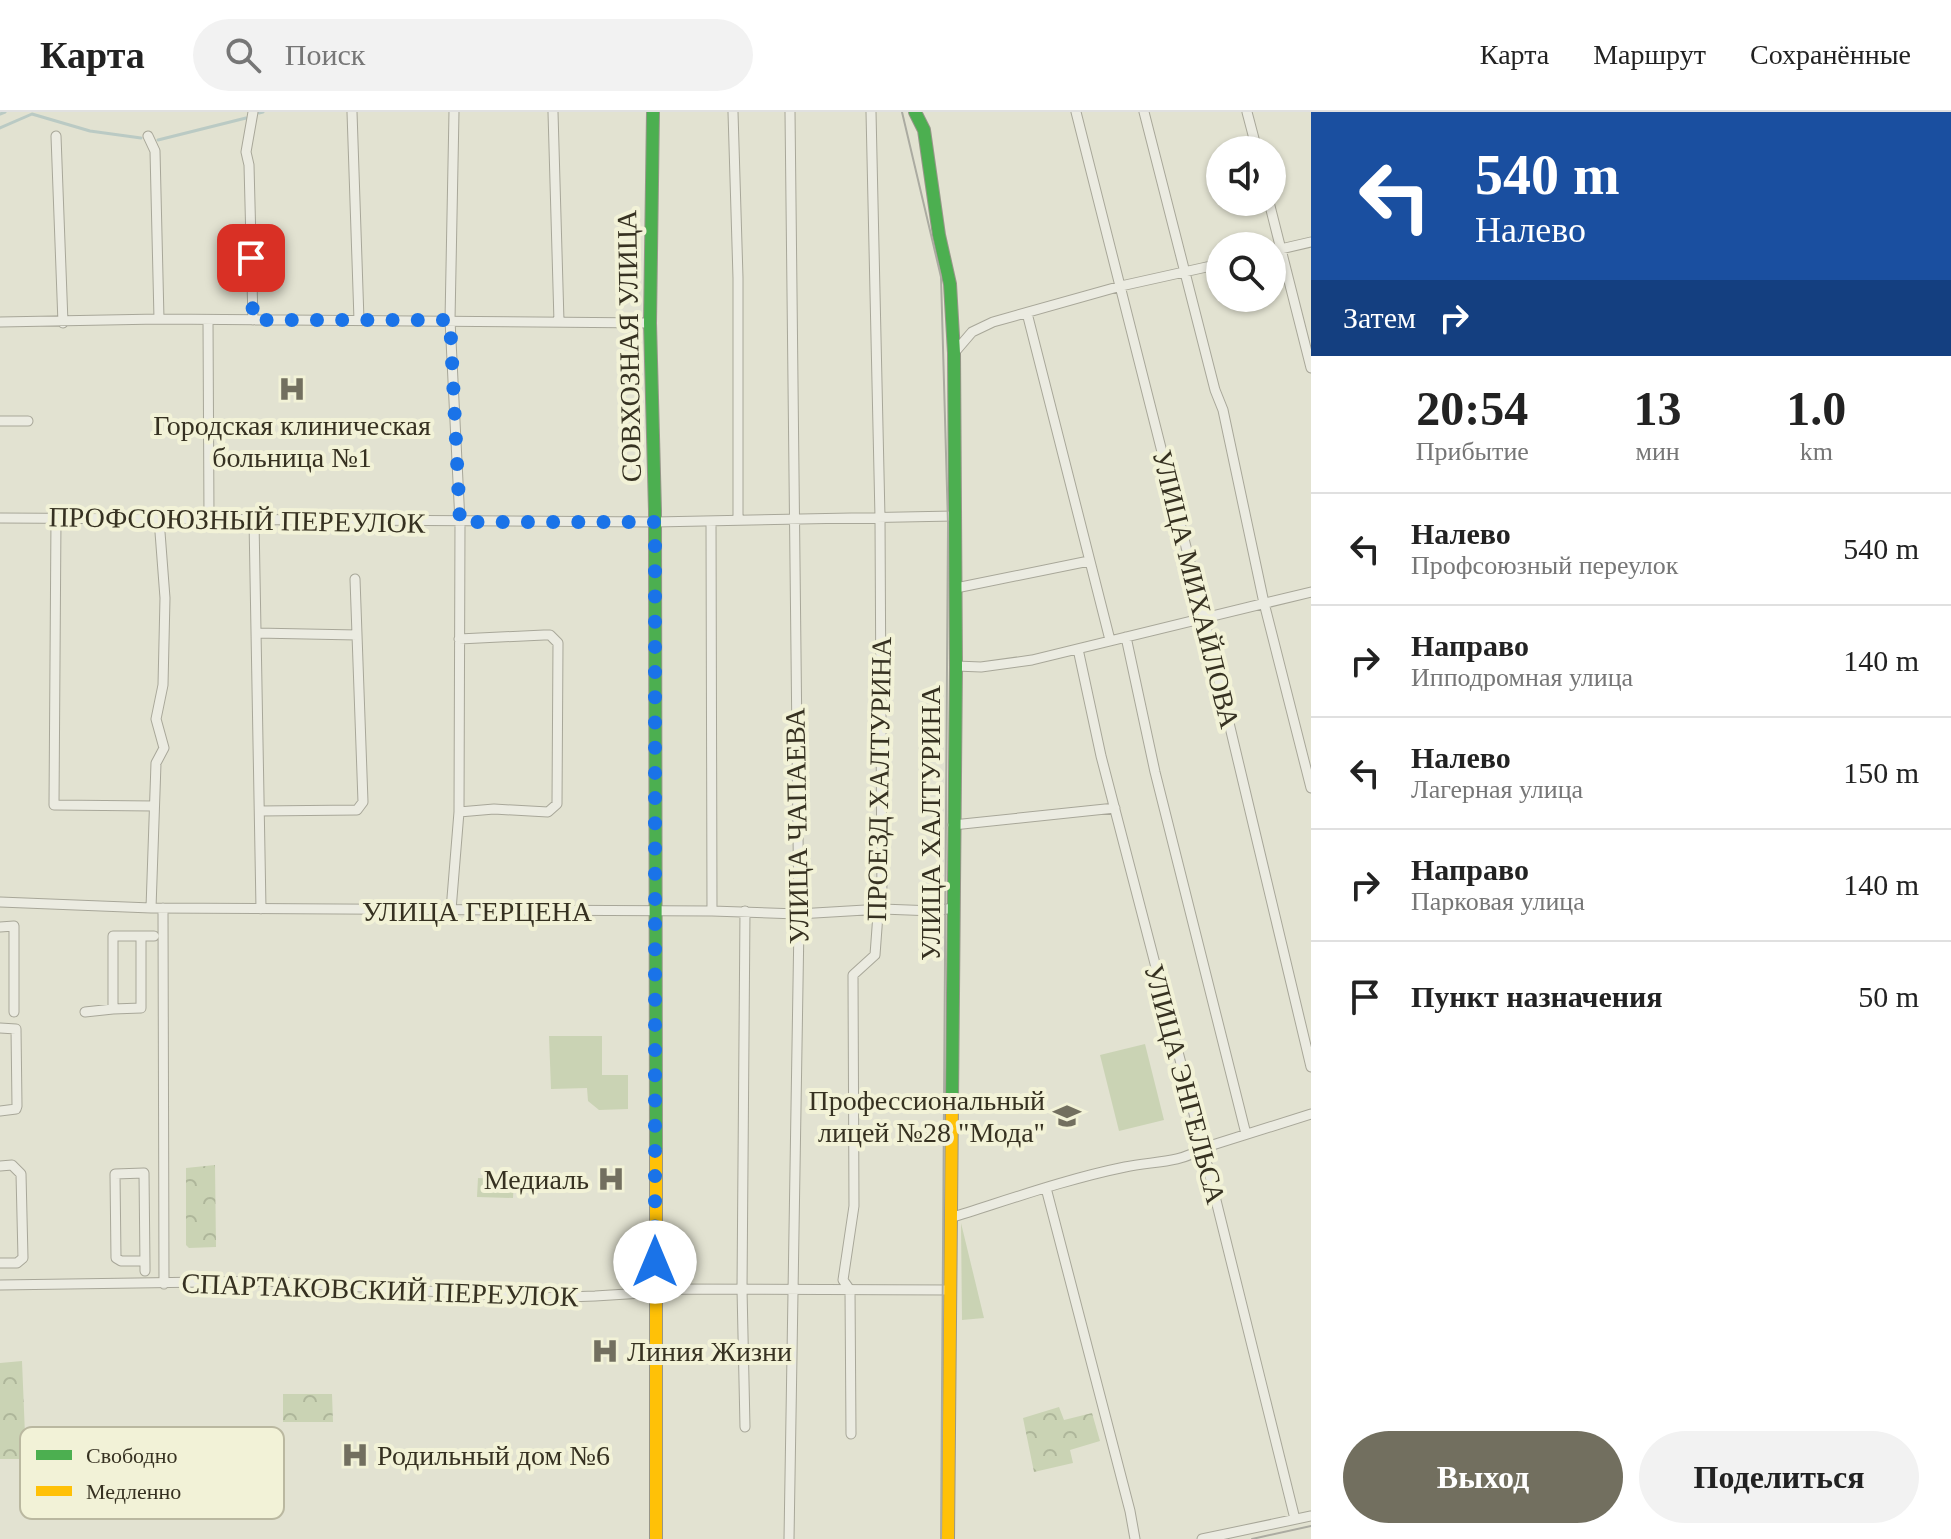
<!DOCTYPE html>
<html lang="ru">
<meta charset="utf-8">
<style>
:root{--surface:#fff;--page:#f2f2f2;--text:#222;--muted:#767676;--line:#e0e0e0;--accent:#726f5f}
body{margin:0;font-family:Georgia,serif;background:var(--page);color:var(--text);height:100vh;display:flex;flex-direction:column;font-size:30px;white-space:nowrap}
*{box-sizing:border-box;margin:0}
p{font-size:26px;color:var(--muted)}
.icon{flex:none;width:44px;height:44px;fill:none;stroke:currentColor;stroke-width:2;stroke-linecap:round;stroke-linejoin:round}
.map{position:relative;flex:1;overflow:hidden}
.details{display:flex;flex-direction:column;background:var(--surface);width:640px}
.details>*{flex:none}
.banner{background:#1a4fa0;color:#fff;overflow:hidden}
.tools{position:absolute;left:1206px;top:24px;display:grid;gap:16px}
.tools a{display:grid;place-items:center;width:80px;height:80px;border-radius:50%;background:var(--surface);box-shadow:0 2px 6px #0004;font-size:40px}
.pin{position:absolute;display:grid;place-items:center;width:68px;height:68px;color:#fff;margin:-34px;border-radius:16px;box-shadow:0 4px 12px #0006}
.me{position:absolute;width:88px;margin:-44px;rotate:0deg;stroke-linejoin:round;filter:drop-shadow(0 0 6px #0008)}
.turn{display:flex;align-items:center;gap:28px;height:168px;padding:0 32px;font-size:36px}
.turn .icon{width:104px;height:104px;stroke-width:2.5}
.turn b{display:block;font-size:56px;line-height:68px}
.then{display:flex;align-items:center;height:76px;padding:0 32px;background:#0003;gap:16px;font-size:30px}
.eta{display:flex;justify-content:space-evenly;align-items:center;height:136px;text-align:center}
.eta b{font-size:48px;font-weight:700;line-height:56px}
.cta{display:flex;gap:16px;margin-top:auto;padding:16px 32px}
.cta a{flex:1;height:92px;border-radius:48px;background:var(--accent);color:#fff;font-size:32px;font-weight:700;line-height:92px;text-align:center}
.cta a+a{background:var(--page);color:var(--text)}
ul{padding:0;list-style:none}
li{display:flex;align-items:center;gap:24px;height:112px;padding:0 32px;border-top:2px solid var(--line)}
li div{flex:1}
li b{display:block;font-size:30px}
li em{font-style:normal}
header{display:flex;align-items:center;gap:48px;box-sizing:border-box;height:112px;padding:0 40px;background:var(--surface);border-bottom:2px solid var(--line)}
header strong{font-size:38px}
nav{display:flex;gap:44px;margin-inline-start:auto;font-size:28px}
.search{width:560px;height:72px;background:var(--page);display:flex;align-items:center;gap:20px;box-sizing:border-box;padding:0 28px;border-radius:44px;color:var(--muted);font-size:30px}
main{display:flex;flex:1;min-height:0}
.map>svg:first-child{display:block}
</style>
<header>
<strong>Карта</strong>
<div class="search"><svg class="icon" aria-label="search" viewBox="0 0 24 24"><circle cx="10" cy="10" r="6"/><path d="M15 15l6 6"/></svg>Поиск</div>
<nav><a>Карта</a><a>Маршрут</a><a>Сохранённые</a></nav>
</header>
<main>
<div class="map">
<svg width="1311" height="1427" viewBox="0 0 1311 1427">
<defs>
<pattern id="park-crowns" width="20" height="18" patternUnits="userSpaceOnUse" patternTransform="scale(2)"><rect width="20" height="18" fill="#cad3b4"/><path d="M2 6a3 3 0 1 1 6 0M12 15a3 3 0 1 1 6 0" fill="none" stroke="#aeb69a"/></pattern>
</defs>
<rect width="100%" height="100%" fill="#e2e2d1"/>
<path fill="#cad3b4" d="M549 924H602V963H628V997L599 998 588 989 587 976 551 977Z
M1145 932 1164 1008 1119 1019 1100 943Z
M478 1066 514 1068 513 1086 477 1085Z
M961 1111 984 1206 962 1208Z"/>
<path fill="url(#park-crowns)" d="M215 1053 216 1135 189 1136 186 1133V1056Z
M22 1249 26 1347H0V1251Z
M283 1282H332L333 1310H283Z
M1059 1295 1064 1308 1092 1301 1100 1329 1070 1338 1073 1351 1034 1360 1023 1306Z"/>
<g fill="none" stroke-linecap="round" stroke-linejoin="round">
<path stroke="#bacac4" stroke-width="3" d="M259 1 263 0
M0 2 5 0
M0 16 32 2 90 19 141 26
M158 28 246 6"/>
<g stroke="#a8a799" stroke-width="11">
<path id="street" d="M253 0 246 40 249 53 253 208
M352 0 359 208
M553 0 559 210
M733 0 738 166V408
M1076 0 1204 506 1311 955
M1144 0 1215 278 1223 298 1264 491 1311 676
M1247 0 1257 38
M56 24 63 211
M148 24 155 39 159 207
M1269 90 1311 256
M1272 139 1311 130
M1027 201 1110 528
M208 208 209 407
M0 210 159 207 650 211
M954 241 972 220 993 210 1121 174 1220 152
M0 309H28
M0 406 655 410 954 404
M56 406 54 693 154 694
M254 408 261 797
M711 409 712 799
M956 476 1089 449
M256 521 357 523
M1126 525 1155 660 1246 1022
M1078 537 1101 644 1203 1036 1295 1407
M956 554 981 555 1032 548 1311 480
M260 699 357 698 363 690 355 467
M459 700 494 697 548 700 557 692 558 531 550 523H544L459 527
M953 713 1115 696
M0 790 151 796 712 799 798 802 882 797 934 799 953 796
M151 796 156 651 164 636 156 607 163 573 165 486 159 407
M163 796 164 1172
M451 798 459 700 460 410 450 208 454 0
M745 799 742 1177 745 1315
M0 815 14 814V900
M141 824H154
M85 900 113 897V824H141V896L113 897
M0 916 16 917 17 994 16 997 0 999
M0 1054 12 1053 21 1062 23 1146 17 1151H0
M1046 1076 1130 1399 1135 1427
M950 1106C1008 1088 1066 1067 1125 1055 1152 1049 1178 1052 1203 1036L1311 1002
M145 1149H121L116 1146 115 1062 144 1061 145 1154V1159
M0 1173 266 1169 539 1186 595 1184 643 1181 657 1177 950 1178
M851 1322 850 1178 843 1168 854 1094 853 863 875 843 878 802 882 797 880 406 871 0
M789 1427 799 811 790 0
M1202 1427 1311 1404"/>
</g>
<g stroke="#979689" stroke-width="14">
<path id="fast" d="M653 0 650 211 655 399 656 1040
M915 0 924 18 939 123 950 172 954 241 956 554 952 991"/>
</g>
<g stroke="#979689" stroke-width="14">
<path id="slow" d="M656 1040V1427
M948 1427 952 991"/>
</g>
<use href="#street" stroke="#ebebe1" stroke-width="9"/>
<use href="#fast" stroke="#4caf50" stroke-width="12"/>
<use href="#slow" stroke="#ffc107" stroke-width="12"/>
<path stroke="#ababa1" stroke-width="2" d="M902 0 941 165 948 412 941 1427
M1252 1427 1311 1414"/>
</g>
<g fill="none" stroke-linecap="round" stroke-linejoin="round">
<path stroke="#1a73e8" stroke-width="14" stroke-dasharray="0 25.2" d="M251 146 253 208H450L460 410H655V1150"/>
</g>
<defs>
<g id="hospital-bare" transform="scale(2.16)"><path d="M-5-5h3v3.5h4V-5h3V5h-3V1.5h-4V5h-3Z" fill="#726f5f" stroke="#f2f2d7" stroke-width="2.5" paint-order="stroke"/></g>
<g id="university-bare" transform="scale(2.16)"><path d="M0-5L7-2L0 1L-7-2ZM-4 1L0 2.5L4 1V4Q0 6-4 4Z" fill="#726f5f" stroke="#f2f2d7" stroke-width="2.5" paint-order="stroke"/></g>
</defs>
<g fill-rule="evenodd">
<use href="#hospital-bare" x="292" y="277"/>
<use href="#university-bare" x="1067" y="1004"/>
<use href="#hospital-bare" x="611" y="1067"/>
<use href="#hospital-bare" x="605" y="1239"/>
<use href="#hospital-bare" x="355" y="1343"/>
</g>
<g text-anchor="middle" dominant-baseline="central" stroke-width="8" stroke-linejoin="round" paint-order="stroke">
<g font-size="28" fill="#363121" stroke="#f2f2d7">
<text transform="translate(629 234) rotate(-91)">СОВХОЗНАЯ УЛИЦА</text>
<text transform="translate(237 408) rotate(1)">ПРОФСОЮЗНЫЙ ПЕРЕУЛОК</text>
<text transform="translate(1196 477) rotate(76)">УЛИЦА МИХАЙЛОВА</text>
<text transform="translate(879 667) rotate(-89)">ПРОЕЗД ХАЛТУРИНА</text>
<text transform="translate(930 711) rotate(-90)">УЛИЦА ХАЛТУРИНА</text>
<text transform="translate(797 714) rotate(-91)">УЛИЦА ЧАПАЕВА</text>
<text x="477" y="799">УЛИЦА ГЕРЦЕНА</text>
<text transform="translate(1185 972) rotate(75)">УЛИЦА ЭНГЕЛЬСА</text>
<text transform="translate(380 1178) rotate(2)">СПАРТАКОВСКИЙ ПЕРЕУЛОК</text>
</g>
<g font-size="28" fill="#363121" stroke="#f2f2d7" text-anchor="end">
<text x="292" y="313" text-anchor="middle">Городская клиническая<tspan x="292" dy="32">больница №1</tspan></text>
<text x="1045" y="988">Профессиональный<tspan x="1045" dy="32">лицей №28 "Мода"</tspan></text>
<text x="589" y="1067">Медиаль</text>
<text x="627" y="1239" text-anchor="start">Линия Жизни</text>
<text x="377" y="1343" text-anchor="start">Родильный дом №6</text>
</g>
</g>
<rect x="20" y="1315" width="264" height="92" rx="12" fill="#f2f2d7" stroke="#bab8a0" stroke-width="2"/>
<rect x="36" y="1338" width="36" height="10" fill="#4caf50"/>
<rect x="36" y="1374" width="36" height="10" fill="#ffc107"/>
<g font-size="22" fill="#363121">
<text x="86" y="1351">Свободно</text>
<text x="86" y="1387">Медленно</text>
</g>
</svg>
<div class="tools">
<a><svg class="icon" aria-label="sound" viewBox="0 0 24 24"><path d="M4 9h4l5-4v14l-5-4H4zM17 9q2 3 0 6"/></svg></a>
<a><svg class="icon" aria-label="search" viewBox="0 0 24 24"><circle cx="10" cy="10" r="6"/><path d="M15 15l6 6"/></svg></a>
</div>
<div class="pin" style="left:251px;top:146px;background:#d93025"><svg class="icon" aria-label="arrive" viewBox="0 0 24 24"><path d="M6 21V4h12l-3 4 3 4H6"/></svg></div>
<svg class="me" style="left:655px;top:1150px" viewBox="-20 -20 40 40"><circle r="19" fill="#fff"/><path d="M0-13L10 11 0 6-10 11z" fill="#1a73e8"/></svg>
</div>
<section class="details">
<div class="banner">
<div class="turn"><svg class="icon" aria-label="left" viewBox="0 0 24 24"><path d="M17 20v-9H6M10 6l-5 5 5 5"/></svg><div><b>540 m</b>Налево</div></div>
<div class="then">Затем<svg class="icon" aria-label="right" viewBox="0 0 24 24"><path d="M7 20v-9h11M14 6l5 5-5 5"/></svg></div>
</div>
<div class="eta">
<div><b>20:54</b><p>Прибытие</p></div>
<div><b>13</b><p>мин</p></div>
<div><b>1.0</b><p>km</p></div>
</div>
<ul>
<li><svg class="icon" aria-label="left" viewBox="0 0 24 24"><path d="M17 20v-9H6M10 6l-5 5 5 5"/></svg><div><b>Налево</b><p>Профсоюзный переулок</p></div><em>540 m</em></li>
<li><svg class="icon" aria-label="right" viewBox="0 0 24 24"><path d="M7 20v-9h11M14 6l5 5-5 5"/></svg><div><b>Направо</b><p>Ипподромная улица</p></div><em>140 m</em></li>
<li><svg class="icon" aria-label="left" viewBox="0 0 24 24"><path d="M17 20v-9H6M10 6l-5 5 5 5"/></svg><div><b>Налево</b><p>Лагерная улица</p></div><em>150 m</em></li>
<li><svg class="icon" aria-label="right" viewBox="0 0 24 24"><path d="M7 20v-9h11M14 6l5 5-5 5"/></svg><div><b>Направо</b><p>Парковая улица</p></div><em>140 m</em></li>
<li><svg class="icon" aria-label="arrive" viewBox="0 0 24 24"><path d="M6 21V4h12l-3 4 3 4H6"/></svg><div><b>Пункт назначения</b></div><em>50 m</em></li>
</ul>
<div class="cta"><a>Выход</a><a>Поделиться</a></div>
</section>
</main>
